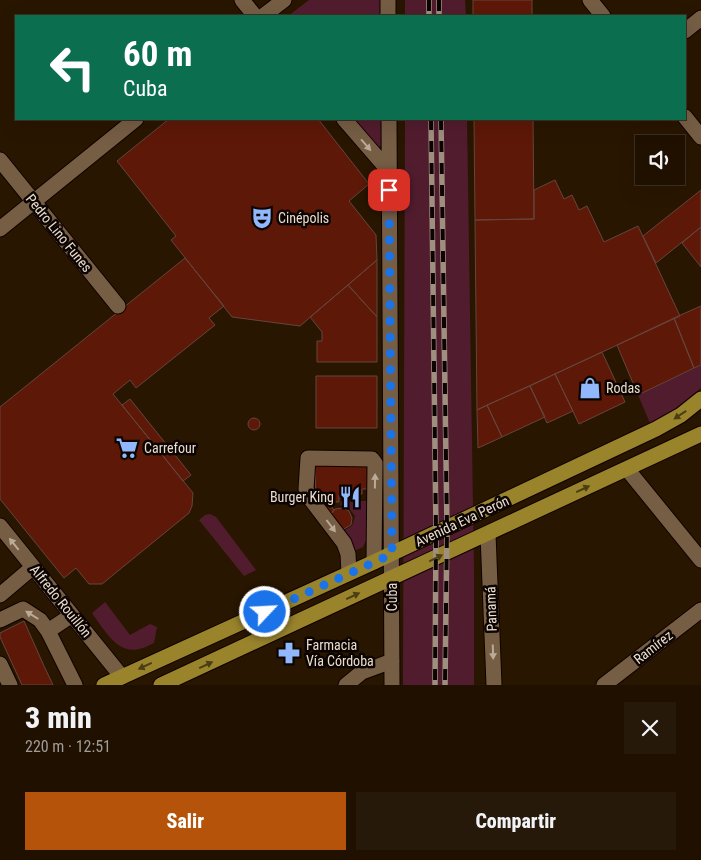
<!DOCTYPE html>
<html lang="es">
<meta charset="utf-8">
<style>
:root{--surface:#1f1000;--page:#27190a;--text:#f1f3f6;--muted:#a19d99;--line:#3c3022;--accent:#b45309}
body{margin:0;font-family:"Roboto Condensed",sans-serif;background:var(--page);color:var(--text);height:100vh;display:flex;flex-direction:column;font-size:19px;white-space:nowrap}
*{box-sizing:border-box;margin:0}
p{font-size:16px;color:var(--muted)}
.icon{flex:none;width:28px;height:28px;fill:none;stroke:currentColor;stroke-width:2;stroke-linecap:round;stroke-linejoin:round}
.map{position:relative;height:685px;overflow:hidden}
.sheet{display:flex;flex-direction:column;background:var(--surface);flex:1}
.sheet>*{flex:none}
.banner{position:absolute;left:15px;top:15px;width:671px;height:105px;border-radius:0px;box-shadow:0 5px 20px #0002,0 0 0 1px var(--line);background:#0b6e4f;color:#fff;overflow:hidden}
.controls{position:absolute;left:635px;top:135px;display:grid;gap:10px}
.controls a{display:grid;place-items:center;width:50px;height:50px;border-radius:0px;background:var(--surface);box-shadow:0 5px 20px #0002,0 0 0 1px var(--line);font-size:25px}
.pin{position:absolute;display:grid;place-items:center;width:42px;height:42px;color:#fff;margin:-21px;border-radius:10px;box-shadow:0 2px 8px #0006}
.me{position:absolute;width:55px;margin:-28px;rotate:65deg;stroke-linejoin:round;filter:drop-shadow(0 0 4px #0008)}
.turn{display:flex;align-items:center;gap:18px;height:105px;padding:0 25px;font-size:22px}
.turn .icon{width:65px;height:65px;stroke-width:2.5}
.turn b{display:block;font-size:35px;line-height:42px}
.round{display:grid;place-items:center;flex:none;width:52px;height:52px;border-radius:0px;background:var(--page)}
.head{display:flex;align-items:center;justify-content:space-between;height:85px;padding:0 25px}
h1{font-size:30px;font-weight:800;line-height:38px}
.action{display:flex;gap:10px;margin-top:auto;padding:10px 25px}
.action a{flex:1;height:58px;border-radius:0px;background:var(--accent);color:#fff;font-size:20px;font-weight:800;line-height:58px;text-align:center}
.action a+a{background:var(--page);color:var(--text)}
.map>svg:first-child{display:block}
</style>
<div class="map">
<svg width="701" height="685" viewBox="0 0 701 685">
<rect width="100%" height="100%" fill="#291600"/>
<path fill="#521c2f" d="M309 0H384V16H288Z
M405 0H465L466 16H405Z
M347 119H383V145L374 149Z
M405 119H467L474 573V685H403Z
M701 365V388L671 412 650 423 638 395Z
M341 501H371L370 532 363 547 352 552 340 533 352 526 355 516 348 507 340 505Z
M210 514 216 517 256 570 244 576 199 520 205 515Z
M105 602 130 635 150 624 157 627 154 643C149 645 144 648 139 649 117 655 103 628 92 613Z"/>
<path fill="#5e1807" stroke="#66453d" d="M473 0H532V16H473Z
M169 119H318L369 184 349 201 376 235 377 260 300 326 232 317 171 240 176 236 117 161Z
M474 119H533L534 219 475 220Z
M555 180 564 199 572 195 579 210 587 206 604 242 638 226 680 316 477 410 475 220 534 219V190Z
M701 190V227L656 263 643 236Z
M701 227V267L682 243Z
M185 258 224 306 209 318 215 325 136 388 130 380 113 394 193 493 192 506 189 513 102 584H89L76 568 64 578 0 499V407Z
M377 260V317L348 285Z
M348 285 377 317V362H317V341H322V332L310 317Z
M701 306V365L694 368 674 318Z
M674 318 694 368 638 395 617 345Z
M602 352 625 402 579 424 555 374Z
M555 374 573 411 547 423 530 386Z
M316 376H377V428H316Z
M530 386 545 417 502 437 487 405Z
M130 399 191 475 183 481 122 405Z
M487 405 502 437 478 448 477 410Z
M248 424a6 6 0 1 1 12 0a6 6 0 1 1-12 0Z
M315 465 369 466 370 489H362V494L339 495V502H316Z
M320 502H328L334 510 330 515Z
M343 508 349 511 352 518 351 525 342 530 330 515 335 509Z
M24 621 44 666 53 685H22L0 637V633Z"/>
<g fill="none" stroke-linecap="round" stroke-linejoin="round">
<g stroke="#110200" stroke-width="17">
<path id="minor" d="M242 0 255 16
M388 0V16
M590 0 603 16
M263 16 284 0
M685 31 701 18
M685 117 701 137
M344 119 389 171
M389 119 392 685
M0 160 118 306
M0 229 136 119
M627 469 701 560
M0 526 122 677
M488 534 494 685
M349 573 348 554 344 543 309 497 306 489 308 458 372 459 375 463 374 562
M0 595 33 567
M0 620 23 609 40 620 48 631 75 685
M48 631 72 615
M0 664 10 685
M346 685 362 672 392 661
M604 685 701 610"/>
</g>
<g stroke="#110200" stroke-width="17">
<path id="major" d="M104 685 374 562 656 429 681 415 701 399
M161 685 701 434"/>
</g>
<use href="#minor" stroke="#765e45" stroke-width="15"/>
<use href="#major" stroke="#99842c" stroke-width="15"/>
<g stroke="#9f8f7f" stroke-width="5.5">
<path id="rail" d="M429 0V16
M439 0V16
M431 119 436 533 435 685
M441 119 447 528 445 685"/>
</g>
<use href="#rail" stroke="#0b0400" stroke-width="4" stroke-dasharray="11" stroke-linecap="butt"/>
</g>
<defs><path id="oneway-solid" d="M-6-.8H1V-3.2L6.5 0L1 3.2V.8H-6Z" transform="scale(1.25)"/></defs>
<g fill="#bcaa98">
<use href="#oneway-solid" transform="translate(366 145) rotate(49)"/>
<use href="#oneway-solid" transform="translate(375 481) rotate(-89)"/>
<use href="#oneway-solid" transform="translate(331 526) rotate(53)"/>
<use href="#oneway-solid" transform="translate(14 544) rotate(-129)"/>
<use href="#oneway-solid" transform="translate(32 615) rotate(-148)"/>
<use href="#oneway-solid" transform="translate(493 652) rotate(88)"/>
</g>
<g fill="#4b3e14">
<use href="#oneway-solid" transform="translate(680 415) rotate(146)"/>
<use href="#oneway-solid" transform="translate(583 489) rotate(-25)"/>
<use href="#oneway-solid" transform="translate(436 558) rotate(-26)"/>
<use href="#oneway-solid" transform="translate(353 596) rotate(-25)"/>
<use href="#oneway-solid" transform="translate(206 665) rotate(-25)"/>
<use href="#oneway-solid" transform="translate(145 666) rotate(155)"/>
</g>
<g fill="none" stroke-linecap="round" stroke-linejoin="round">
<path stroke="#1a73e8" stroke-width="9" stroke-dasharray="0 16.2" d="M265 612 392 554 389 190"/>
</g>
<defs>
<g id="theatre-bare" transform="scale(1.725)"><path d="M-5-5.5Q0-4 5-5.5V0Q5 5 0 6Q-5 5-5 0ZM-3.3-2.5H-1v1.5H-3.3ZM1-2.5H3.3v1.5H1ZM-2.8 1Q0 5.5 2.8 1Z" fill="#91b8fd" stroke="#0b0400" stroke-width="2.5" paint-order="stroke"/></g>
<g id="shop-bare" transform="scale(1.725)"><path d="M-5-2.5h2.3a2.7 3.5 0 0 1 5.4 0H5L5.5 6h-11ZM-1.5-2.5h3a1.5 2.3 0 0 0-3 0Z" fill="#91b8fd" stroke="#0b0400" stroke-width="2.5" paint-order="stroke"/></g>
<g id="supermarket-bare" transform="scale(1.725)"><path d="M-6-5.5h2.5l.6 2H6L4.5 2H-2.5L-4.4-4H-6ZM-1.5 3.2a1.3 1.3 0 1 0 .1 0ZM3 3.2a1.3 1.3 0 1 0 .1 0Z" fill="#91b8fd" stroke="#0b0400" stroke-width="2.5" paint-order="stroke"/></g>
<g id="restaurant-bare" transform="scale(1.725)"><path d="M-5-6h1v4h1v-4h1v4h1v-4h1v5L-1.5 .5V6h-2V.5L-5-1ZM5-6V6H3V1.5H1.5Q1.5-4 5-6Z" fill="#91b8fd" stroke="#0b0400" stroke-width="2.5" paint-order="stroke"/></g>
<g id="pharmacy-bare" transform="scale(1.725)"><path d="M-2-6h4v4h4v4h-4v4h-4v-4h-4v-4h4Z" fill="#91b8fd" stroke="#0b0400" stroke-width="2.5" paint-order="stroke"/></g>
</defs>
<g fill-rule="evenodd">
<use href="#theatre-bare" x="262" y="218"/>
<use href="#shop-bare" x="590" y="388"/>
<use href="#supermarket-bare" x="127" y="448"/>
<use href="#restaurant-bare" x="350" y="497"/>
<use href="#pharmacy-bare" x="289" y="653"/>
</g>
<g text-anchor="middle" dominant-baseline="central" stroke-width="5" stroke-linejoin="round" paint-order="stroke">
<g font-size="14" fill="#eadccf" stroke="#0b0400" text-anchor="start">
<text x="278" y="218">Cinépolis</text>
<text x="606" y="388">Rodas</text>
<text x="144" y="448">Carrefour</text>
<text x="334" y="497" text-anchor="end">Burger King</text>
<text x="306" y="645">Farmacia<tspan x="306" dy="16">Vía Córdoba</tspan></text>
</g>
<g font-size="14" fill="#eadccf" stroke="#0b0400">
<text transform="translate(59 233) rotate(51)">Pedro Lino Funes</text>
<text transform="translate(462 521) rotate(-25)">Avenida Eva Perón</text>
<text transform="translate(392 597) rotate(-90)">Cuba</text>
<text transform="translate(61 601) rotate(51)">Alfredo Rouillón</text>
<text transform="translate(491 609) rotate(-92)">Panamá</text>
<text transform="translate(653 647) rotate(-38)">Ramírez</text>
</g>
</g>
</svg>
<div class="controls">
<a><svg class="icon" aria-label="sound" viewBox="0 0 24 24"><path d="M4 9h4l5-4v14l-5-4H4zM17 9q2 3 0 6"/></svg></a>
</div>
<div class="pin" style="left:389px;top:190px;background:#d93025"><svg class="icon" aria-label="arrive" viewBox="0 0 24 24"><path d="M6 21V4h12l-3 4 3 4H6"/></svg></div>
<svg class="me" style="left:265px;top:612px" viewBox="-20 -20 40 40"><circle r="17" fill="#1a73e8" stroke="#fff" stroke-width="3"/><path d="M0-11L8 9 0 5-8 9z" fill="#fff"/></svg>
<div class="banner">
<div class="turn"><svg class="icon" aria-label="left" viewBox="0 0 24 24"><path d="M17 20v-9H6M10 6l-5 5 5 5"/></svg><div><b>60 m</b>Cuba</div></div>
</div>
</div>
<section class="sheet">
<div class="head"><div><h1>3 min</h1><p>220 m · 12:51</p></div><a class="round"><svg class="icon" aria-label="close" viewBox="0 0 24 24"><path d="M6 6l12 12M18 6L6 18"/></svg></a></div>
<div class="action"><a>Salir</a><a>Compartir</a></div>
</section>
